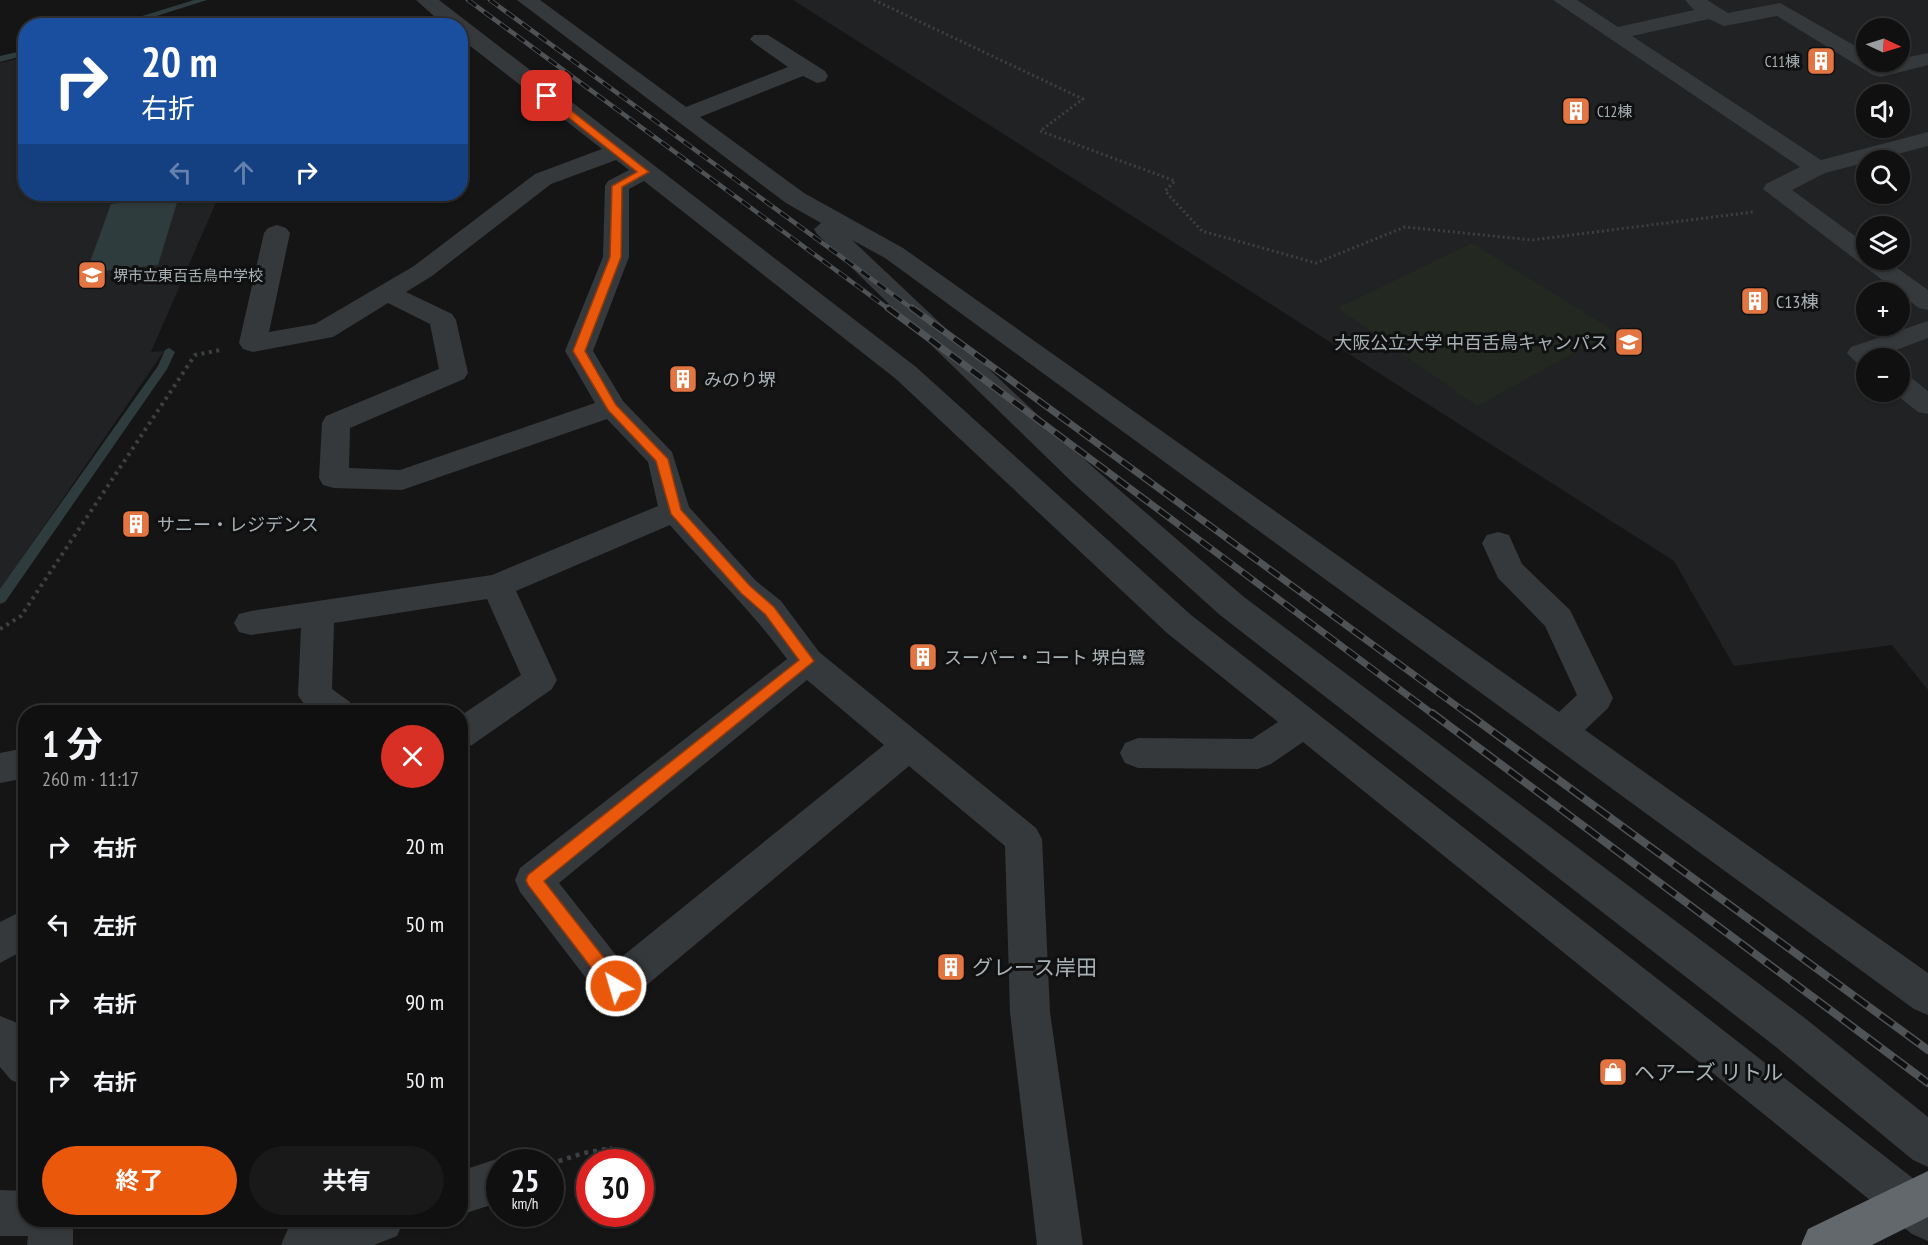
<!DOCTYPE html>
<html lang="ja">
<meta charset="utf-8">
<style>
:root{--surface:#101010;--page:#191919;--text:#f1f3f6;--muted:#9c9d9f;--line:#303030;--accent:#ea580c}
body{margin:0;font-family:"PT Sans Narrow","Noto Sans JP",sans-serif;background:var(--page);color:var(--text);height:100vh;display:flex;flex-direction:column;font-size:22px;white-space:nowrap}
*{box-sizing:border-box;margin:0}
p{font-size:20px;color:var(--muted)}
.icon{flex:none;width:33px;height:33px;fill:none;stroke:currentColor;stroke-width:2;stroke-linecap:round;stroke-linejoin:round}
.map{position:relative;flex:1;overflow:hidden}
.side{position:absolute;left:18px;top:705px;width:450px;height:522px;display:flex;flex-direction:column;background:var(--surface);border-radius:24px;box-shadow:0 2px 4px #0004,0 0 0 2px var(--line)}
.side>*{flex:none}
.banner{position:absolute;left:18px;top:18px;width:450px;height:183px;border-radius:24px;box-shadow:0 2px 4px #0004,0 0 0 2px var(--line);background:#1a4fa0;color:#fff;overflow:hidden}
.needle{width:39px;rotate:94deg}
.fabs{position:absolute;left:1856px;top:18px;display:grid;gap:12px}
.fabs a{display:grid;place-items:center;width:54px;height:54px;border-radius:50%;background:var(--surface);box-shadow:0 2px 4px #0004,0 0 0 2px var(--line);font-size:30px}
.speed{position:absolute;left:486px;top:1149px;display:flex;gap:12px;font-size:30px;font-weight:700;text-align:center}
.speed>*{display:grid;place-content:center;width:78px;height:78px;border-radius:50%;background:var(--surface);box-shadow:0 2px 4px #0004,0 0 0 2px var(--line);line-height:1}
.speed small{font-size:15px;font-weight:400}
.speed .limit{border:9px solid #d22;background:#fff;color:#111}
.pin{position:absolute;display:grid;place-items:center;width:51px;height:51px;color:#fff;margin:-26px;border-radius:12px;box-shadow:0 3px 9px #0006}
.me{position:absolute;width:66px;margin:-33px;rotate:322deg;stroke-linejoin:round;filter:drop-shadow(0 0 4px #0008)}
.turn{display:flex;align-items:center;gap:21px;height:126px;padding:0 24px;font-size:27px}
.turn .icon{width:78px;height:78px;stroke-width:2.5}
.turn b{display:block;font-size:42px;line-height:51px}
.lanes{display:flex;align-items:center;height:57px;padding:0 24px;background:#0003;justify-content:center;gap:30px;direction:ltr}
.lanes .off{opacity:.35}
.round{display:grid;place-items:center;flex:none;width:63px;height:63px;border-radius:32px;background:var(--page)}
.head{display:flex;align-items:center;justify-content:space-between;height:102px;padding:0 24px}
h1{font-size:36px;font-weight:700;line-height:45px}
.primary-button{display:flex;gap:12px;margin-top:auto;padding:12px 24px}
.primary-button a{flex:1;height:69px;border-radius:36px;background:var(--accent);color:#fff;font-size:24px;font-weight:700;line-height:69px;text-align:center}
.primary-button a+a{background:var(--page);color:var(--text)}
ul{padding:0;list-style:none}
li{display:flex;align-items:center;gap:18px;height:78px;padding:0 24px}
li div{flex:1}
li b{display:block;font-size:22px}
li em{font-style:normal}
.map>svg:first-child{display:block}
</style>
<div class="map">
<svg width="1928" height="1245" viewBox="0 0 1928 1245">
<rect width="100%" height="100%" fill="#151516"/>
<path fill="#212223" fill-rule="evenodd" d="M793 0H1928V690L1892 645 1734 666 1674 561ZM1866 28H1899V62H1866ZM1866 94H1899V128H1866ZM1866 160H1899V194H1866ZM1866 226H1899V260H1866ZM1866 292H1899V326H1866ZM1866 358H1899V392H1866Z
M25 57 26 194H214L217 200 151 352 164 351 0 590V63Z"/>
<path fill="#232921" d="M1472 243 1614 331 1477 406 1338 308Z"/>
<path fill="#2f3c3e" d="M179 196 158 265 86 273 111 204Z"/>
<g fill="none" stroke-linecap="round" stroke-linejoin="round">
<path fill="#2f3c3e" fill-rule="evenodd" d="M194 0H207L125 26H110Z
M26 50V55L0 62V56Z
M169 348 175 352 167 369 5 602 0 604V589L158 366 165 350Z"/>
<path stroke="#3c4042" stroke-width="3" stroke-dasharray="2 3" stroke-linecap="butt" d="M874 0 1083 99 1040 131 1175 181 1165 191 1202 231 1316 263 1405 227 1532 240 1753 212"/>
<path stroke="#3c4042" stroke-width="4" stroke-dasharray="3 4.5" stroke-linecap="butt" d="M0 629 21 616 195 355 220 350"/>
<path stroke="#3c4042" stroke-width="4.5" stroke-dasharray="4 5" stroke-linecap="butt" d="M550 1164 584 1153 612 1148"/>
<path fill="#36393b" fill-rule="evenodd" d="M416 0H439L916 367 1191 615 1928 1190V1241L1912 1234 1303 742 1271 764 1258 769 1138 768 1125 763 1120 753 1125 743 1138 738 1252 739 1278 722 1167 633 896 379 644 181 629 189V257L593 351 623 401 672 452 689 507 756 581 781 601 819 652 1036 828 1042 839 1050 1012 1083 1245H1037L1010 1012 1005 846 909 766 630 999 616 1005 602 999 520 892 515 880 520 868 787 659C752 611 709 570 670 525L516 591 557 680 552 689 472 745 460 749V716L521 675 487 599 334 623 332 689 350 702 355 712C332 712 310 718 298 695L301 628 251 635 239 632 234 623 239 614 251 611 492 575 658 506 648 462 607 419 402 490 334 488 323 485 319 478 322 423 326 416 439 369 430 324 388 303 333 337 253 352 243 349 239 343 264 233 268 228 277 225 286 228 290 233 269 332 315 324 414 266 535 174 602 149 460 38V26H445ZM616 160 629 170 608 181 605 186 603 257 565 351 595 403 400 470 349 468 350 428 464 379 468 373 456 320 452 314 406 292 432 276 551 184ZM807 680 884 745 619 959 559 883Z
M517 0H540L686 107 788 67 754 43 750 39 754 35H768L825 71 828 76 825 81 817 83 803 76 700 117 804 193 903 248 1559 712 1577 695 1545 626 1498 578 1482 543 1487 535 1498 532 1509 535 1522 564 1570 610 1613 698 1608 708 1585 730 1928 973V1015L1914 1009 885 258 852 240 1095 469 1244 597 1806 1019 1928 1117V1167L1913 1160 1776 1047 1220 615 1073 483 817 234 814 229 821 223 786 203Z
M1553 0H1577L1618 27 1694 10 1685 0H1707L1728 13 1780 3 1866 52V62H1899V59L1928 53V65L1881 77 1873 75 1777 16 1724 26 1709 19 1632 36 1821 160 1928 132V146L1825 173 1792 190 1866 244V260H1886L1928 290V310L1919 308 1763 189 1766 184 1800 167Z
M1928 321V338L1880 356 1881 358H1866V366L1858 364 1847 353 1851 347Z
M1899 373 1909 376 1928 391V414L1918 412 1893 392H1899Z
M26 748V778L0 783V753Z
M26 909V949L0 963V922Z
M0 1016 15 1022 26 1034V1086L11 1080 0 1067Z
M500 1158 511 1162H500V1202L460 1215V1171Z
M0 1190 26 1191V1220H73V1245H27L28 1236H0Z
M312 1220H404L397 1236 374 1245H281L288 1229Z"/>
<path fill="#63686c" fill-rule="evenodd" d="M1928 1171V1217L1872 1245H1801L1808 1229Z"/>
<g stroke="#4f5356" stroke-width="4.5">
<path id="rail-far2" d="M468 0 890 310
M490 0 914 310"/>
</g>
<g stroke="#4f5356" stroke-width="7">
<path id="rail-far1" d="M888 308 1434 715
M912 308 1469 715"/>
</g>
<g stroke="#4f5356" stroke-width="8">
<path id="rail" d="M1432 713 1928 1083
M1467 713 1928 1050"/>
</g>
<use href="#rail-far2" stroke="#101011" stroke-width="3" stroke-dasharray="10" stroke-linecap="butt"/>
<use href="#rail-far1" stroke="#101011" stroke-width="4.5" stroke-dasharray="13" stroke-linecap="butt"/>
<use href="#rail" stroke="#101011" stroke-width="5" stroke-dasharray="16" stroke-linecap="butt"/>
</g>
<path fill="#ea580c" stroke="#983908" stroke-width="1.5" d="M544 94H550L649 172 622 187 621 257 585 351 616 405 668 459 681 510 750 586 774 607 814 661 544 881 622 981 624 986 622 992 616 994 610 992 528 885 526 880 528 875 799 660 765 614 741 593 671 514 656 461 608 410 573 351 610 257 612 186 637 172 544 98Z"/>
<defs>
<g id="building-square" transform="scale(1.5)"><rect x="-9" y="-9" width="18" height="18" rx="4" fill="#e27542" stroke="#101011"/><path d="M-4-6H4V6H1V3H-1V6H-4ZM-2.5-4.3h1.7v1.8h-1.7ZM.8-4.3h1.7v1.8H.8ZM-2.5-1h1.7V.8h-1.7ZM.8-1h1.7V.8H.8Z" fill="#fff"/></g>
<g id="school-square" transform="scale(1.5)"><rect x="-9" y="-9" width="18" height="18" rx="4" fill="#e27542" stroke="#101011"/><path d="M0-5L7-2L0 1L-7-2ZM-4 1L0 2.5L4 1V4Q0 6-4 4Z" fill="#fff"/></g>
<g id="university-square" transform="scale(1.5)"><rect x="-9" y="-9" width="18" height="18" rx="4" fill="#e27542" stroke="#101011"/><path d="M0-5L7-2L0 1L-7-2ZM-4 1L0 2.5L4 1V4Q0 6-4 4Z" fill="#fff"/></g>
<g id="shop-square" transform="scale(1.5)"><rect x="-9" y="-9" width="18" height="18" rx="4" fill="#e27542" stroke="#101011"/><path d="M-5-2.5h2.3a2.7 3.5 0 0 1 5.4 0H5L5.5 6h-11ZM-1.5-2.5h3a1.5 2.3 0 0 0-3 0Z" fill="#fff"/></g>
</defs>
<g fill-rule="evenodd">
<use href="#building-square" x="1821" y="61"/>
<use href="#building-square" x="1576" y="111"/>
<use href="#school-square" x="92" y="275"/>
<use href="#building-square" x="1755" y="301"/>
<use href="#university-square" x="1629" y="342"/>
<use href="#building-square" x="683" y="379"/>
<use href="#building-square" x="136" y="524"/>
<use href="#building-square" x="923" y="657"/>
<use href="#building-square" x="951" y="967"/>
<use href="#shop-square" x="1613" y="1072"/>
</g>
<g text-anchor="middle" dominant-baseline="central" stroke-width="6" stroke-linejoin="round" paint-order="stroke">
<g font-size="15" fill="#a8b1b5" stroke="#101011" text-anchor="start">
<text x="1800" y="61" text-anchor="end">C11棟</text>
<text x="1597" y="111">C12棟</text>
<text x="113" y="275">堺市立東百舌鳥中学校</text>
</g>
<g font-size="18" fill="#a8b1b5" stroke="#101011" text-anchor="start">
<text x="1776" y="301">C13棟</text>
<text x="1608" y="342" text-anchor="end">大阪公立大学 中百舌鳥キャンパス</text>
<text x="704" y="379">みのり堺</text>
<text x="157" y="524">サニー・レジデンス</text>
<text x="944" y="657">スーパー・コート 堺白鷺</text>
</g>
<g font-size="21" fill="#a8b1b5" stroke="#101011" text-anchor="start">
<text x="972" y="967">グレース岸田</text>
<text x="1634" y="1072">ヘアーズ リトル</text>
</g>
</g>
</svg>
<div class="fabs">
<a><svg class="needle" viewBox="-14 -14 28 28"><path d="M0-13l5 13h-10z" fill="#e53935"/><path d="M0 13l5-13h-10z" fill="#9c9d9f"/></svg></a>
<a><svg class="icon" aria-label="sound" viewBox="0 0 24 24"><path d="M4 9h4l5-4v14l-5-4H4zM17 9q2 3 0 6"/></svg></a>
<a><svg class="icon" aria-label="search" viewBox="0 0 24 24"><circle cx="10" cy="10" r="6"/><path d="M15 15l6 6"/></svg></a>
<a><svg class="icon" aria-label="layers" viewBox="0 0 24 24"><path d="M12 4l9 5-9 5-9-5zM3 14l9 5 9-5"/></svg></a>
<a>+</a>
<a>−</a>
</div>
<div class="speed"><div>25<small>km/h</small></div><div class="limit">30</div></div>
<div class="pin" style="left:547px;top:96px;background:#d93025"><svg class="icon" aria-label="arrive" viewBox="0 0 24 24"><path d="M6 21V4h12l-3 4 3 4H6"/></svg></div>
<svg class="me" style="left:616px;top:986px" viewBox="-20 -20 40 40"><circle r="17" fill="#ea580c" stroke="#fff" stroke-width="3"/><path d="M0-11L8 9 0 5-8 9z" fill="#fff"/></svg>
<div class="banner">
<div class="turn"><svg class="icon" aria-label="right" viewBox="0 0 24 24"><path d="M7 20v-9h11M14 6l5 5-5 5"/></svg><div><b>20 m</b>右折</div></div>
<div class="lanes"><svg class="icon off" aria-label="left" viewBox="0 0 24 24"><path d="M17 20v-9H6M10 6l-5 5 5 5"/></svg><svg class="icon off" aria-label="ahead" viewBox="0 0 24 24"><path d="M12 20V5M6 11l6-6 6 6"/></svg><svg class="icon" aria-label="right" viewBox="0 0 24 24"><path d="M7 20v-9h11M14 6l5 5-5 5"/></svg></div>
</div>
<section class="side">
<div class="head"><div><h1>1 分</h1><p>260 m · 11:17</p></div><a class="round" style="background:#d93025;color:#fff"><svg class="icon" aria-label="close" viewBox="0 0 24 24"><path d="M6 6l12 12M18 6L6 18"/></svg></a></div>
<ul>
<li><svg class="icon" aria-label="right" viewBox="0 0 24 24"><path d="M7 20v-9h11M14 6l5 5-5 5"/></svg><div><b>右折</b></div><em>20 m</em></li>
<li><svg class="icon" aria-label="left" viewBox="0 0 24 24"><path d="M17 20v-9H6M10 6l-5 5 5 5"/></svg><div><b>左折</b></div><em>50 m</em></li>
<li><svg class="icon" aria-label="right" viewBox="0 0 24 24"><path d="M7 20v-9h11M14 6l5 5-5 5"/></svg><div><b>右折</b></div><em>90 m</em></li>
<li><svg class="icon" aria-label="right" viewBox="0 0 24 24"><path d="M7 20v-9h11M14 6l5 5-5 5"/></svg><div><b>右折</b></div><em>50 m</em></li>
</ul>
<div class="primary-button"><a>終了</a><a>共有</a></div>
</section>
</div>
